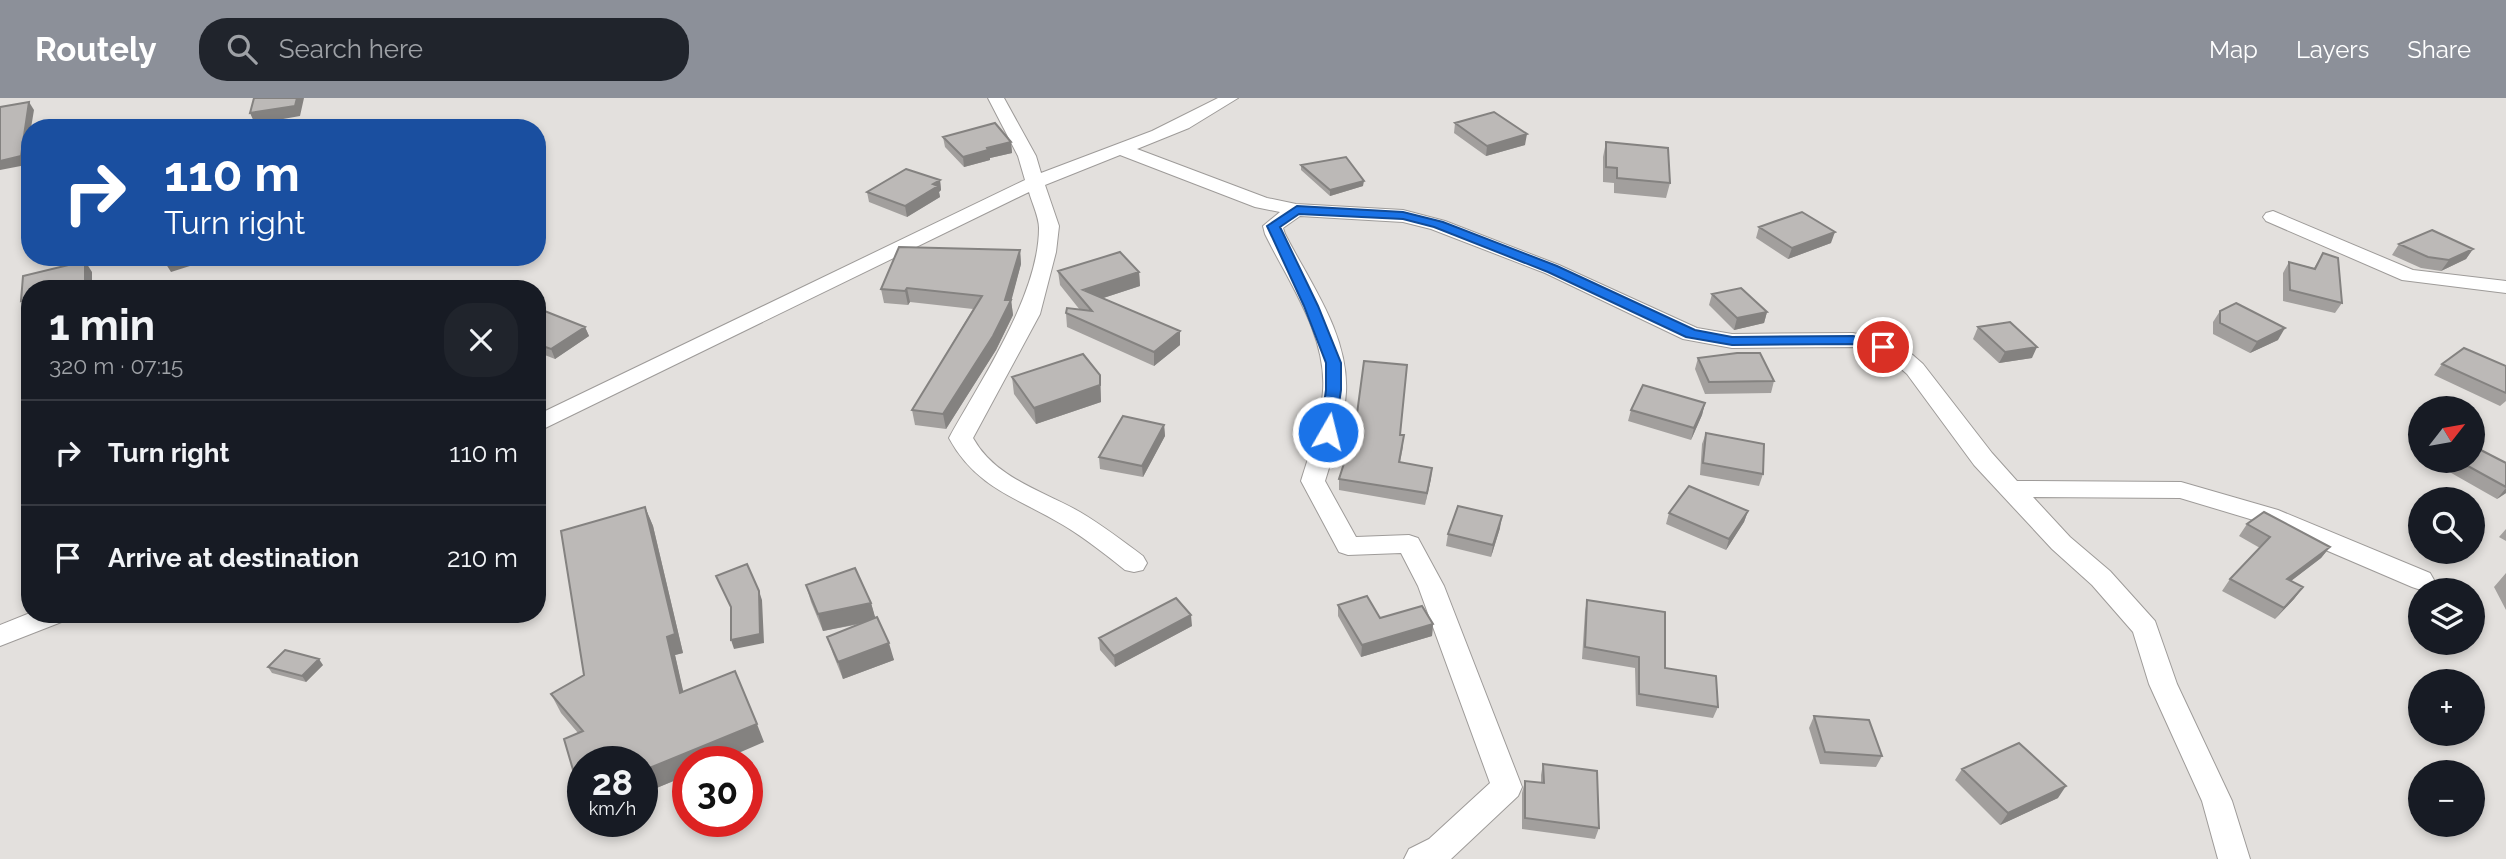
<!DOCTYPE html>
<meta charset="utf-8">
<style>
:root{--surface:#171b24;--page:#20242c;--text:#f1f3f6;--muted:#9ea1a6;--line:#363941;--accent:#8c9099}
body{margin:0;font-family:Raleway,sans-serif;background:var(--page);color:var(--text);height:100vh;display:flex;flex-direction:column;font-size:26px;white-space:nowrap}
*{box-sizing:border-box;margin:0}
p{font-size:23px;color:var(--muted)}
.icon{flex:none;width:38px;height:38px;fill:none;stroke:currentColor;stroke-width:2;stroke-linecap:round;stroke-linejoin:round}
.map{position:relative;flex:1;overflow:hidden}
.panel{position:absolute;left:21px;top:182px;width:525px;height:343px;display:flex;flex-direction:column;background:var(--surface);border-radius:28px;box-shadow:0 4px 10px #0003}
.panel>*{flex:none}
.top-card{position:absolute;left:21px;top:21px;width:525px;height:147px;border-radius:28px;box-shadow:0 4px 10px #0003;background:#1a4fa0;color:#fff;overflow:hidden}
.needle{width:46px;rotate:59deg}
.controls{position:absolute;left:2408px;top:298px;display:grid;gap:14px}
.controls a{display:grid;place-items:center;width:77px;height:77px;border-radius:50%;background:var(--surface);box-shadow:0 4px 10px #0003;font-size:35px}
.speed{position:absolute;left:567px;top:648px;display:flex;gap:14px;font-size:35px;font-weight:700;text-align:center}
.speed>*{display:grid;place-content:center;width:91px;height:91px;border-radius:50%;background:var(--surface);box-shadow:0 4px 10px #0003;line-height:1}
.speed small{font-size:18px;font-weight:400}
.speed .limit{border:10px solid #d22;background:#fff;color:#111}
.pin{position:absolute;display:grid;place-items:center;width:60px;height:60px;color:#fff;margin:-30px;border:4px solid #fff;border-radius:50%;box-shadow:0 2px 7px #0007}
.me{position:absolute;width:77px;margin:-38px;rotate:8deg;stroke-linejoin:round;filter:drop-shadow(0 0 5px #0008)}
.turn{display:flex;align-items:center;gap:24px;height:147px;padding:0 28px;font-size:32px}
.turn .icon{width:91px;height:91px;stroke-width:2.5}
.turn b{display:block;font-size:49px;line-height:60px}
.round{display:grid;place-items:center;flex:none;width:74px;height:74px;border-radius:28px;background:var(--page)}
.overview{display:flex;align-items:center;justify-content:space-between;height:119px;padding:0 28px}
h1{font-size:42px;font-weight:700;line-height:52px}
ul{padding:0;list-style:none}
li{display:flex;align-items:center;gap:21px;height:105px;padding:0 28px;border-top:2px solid var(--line)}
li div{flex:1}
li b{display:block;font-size:26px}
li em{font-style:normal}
header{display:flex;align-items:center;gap:42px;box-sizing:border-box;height:98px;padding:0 35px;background:var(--accent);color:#fff}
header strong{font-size:33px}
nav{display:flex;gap:38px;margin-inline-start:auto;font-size:24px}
.search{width:490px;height:63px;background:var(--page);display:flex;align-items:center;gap:18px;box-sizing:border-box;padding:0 24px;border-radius:28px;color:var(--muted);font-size:26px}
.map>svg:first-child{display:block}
</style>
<header>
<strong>Routely</strong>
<div class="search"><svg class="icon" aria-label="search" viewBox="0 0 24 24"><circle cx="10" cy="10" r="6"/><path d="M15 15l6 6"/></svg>Search here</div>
<nav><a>Map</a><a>Layers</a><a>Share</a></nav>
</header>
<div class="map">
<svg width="2506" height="761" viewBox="0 0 2506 761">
<rect width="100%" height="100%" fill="#e3e0dd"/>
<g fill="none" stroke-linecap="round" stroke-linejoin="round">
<g stroke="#9e9b99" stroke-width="2">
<path id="minor" d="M988 0H1004L1036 58 1041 75 1152 33 1218 0H1238L1189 30 1137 51 1267 100 1296 106 1403 112 1445 123 1559 167 1697 230 1732 236 1853 235 1891 244 1907 252 1923 266 1992 355 2017 383 2181 384 2278 412 2430 475 2434 482 2430 489 2421 492 2412 489 2260 424 2180 400 2033 399 2070 439 2110 473 2155 523 2177 586 2232 703 2250 761H2218L2202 703 2149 586 2133 534 2092 487 2052 451 1974 367 1907 276 1891 262 1876 254 1853 249 1732 250 1683 241 1545 175 1431 131 1403 124 1300 118 1283 130 1285 136C1310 185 1349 237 1346 294 1344 325 1334 354 1325 383L1356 439 1409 437 1418 440 1444 488 1522 689 1518 698 1451 761H1404L1409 751 1429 741 1490 685 1418 488 1401 455 1348 457 1339 454 1301 383C1310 354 1321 324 1323 293 1327 237 1289 185 1265 136L1263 128 1280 114 1255 109 1120 57 1045 87 1059 128 1056 154 1040 216 973 340C995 380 1043 393 1080 414 1102 427 1123 443 1143 458L1147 465 1143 472 1134 474 1125 472C1105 456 1085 440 1063 427 1018 400 976 390 949 340 981 282 1039 197 1039 130 1039 119 1032 105 1029 94L537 334V317L1025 82 1018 58Z
M2273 113 2413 172 2506 183V195L2402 182 2266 123 2263 119 2266 115Z
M30 515 67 516 64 523 0 548V527Z"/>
</g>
<use href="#minor" fill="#fff" fill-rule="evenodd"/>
</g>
<path fill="#a29f9d" d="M1455 25 1525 47 1486 58 1454 35Z
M943 39 1011 44 1012 55 990 60V62L964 69 945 49Z
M1606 44 1670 85 1666 100 1614 95V85L1603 84V59Z
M1301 67 1363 88 1330 98 1301 72Z
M940 82 941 92 939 94 940 99 907 119 869 104 867 94Z
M1759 129 1831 145 1788 161 1756 140Z
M2399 146 2473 151 2466 161 2441 173 2421 170 2392 157Z
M1020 152 1021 166 1011 202 1013 217 996 252 946 331 915 327 912 312 973 211 910 204 908 207 884 205 881 191Z
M2323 155 2342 205 2335 215 2283 203V175L2289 164 2314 170Z
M1058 173 1139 174 1140 188 1103 200 1180 233V247L1154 268 1067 229 1066 215 1080 212 1060 187Z
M1712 196 1767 214 1764 225 1734 232 1709 207Z
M537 210 585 229 589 238 555 261 537 254Z
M2220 213 2278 242 2250 255 2213 236V224Z
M1978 229 2032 260 1999 265 1973 241Z
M1698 260 1774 283 1771 295 1705 296 1695 271Z
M2442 266 2506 268V303L2500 308 2434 277Z
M1100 277 1101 304 1036 326 1014 296 1012 279Z
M1705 305 1702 317 1691 342 1628 323 1631 312Z
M1164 327 1165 338 1143 379 1100 371 1099 359Z
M1706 335 1763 376 1759 388 1700 377 1702 346Z
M1400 337 1403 349 1400 364 1432 370 1425 407 1339 392V381Z
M2454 362H2473L2506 365V395L2497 401 2446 372Z
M645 409 653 428 683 555 675 557 683 594 764 644 688 663V677L642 696V663H583V703L581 699 578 635 561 615 551 596 584 577Z
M1748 413 1744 424 1726 452 1666 426 1669 415Z
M2247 426 2330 449 2321 460 2291 483 2303 489 2294 501 2275 521 2222 493 2230 481 2260 450 2239 438Z
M1500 430 1491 459 1446 448 1448 436Z
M2506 431V443L2499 439Z
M2506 475V512L2494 489Z
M806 487 871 505 875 520 894 562 843 581 833 556 827 539 860 526 823 533 811 504Z
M1587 502 1665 570 1718 609 1713 620 1636 608 1635 570 1582 561 1585 514Z
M1338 507 1380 520 1433 526 1432 538 1361 559 1338 518Z
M1192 528 1115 569 1100 552 1099 540Z
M323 567 306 584 272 575 268 569Z
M1814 618 1882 658 1876 669 1820 666 1809 630Z
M1543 666 1599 730 1595 741 1522 731V695L1525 683 1541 685V677Z
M1962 671 2058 700 2000 727 1955 682Z"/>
<path fill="#848280" d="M297 0H304L300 18 255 26 250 15Z
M29 4 34 12 31 30H30V42L26 67 0 72V63Z
M1527 36 1525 47 1486 58 1487 48Z
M1011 44 1012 55 990 60V62L964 69 963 59 987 50Z
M940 82 941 92 939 94 940 99 907 119 905 108Z
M1364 83 1363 88 1330 98V92Z
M1835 134 1831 145 1788 161 1792 150Z
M2473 151 2466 161 2441 173 2449 162Z
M1020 152 1021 166 1011 204V202L1013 217 996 252 946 331 943 316 1005 202Z
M177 159H189L193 167 171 174 164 163Z
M85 163 92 174V191H76Z
M1139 174 1140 188 1085 206 1083 192Z
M907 190 910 204 908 207 905 193Z
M30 200V214H29L21 203Z
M1767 214 1764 225 1734 232 1737 220Z
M585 229 589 238 555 261 551 251Z
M2285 230 2278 242 2250 255 2257 244Z
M1180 233V247L1154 268V254Z
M2037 249 2032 260 1999 265 2005 254Z
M1100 277 1101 304 1036 326 1034 310Z
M1705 305 1702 317 1691 342 1694 330Z
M1164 327 1165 338 1143 379 1142 368Z
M1432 370 1431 381 1425 407 1427 395Z
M2506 390V395L2497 401Z
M645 409 653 428 683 555 675 557 688 614 680 595 667 539Z
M1748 413 1744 424 1726 452 1729 441Z
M1502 418 1500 430 1491 459 1493 447Z
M2330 449 2321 460 2279 492 2287 481Z
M2303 489 2294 501 2275 521 2284 510Z
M759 493 762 502 764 545 734 551 731 542Z
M871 505 876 522 823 533 818 516Z
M1191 517 1192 528 1115 569 1114 558Z
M1433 526 1432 538 1361 559 1362 547Z
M889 545 894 562 843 581 838 564Z
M319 561 323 567 306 584 302 578Z
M757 626 764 644 720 663H688V677L642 696V673Z
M2066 688 2058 700 2000 727 2008 715Z"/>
<path fill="#bcb9b7" stroke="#848280" stroke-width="2" d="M254 0H297L295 8 250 15Z
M29 4 21 58 0 63V9Z
M1494 14 1527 36 1487 48 1455 25Z
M995 25 1011 44 987 50 988 52 963 59 943 39Z
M1606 44 1668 50 1670 85 1617 80V70L1606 69Z
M1346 59 1364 83 1330 92 1301 67Z
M906 71 940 82 933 86 938 88 905 108 867 94Z
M1802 114 1835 134 1792 150 1759 129Z
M2432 132 2473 151 2449 162 2428 159 2399 146Z
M899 149 1020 152 1005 202H1011L993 238 943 316 912 312 982 198 907 190 905 193 881 191Z
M1120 154 1139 174 1083 192 1180 233 1154 254 1066 215 1067 210 1092 213 1058 173Z
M2323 155 2338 160 2342 205 2290 192 2289 164 2315 171Z
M162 159H177L164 163Z
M85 163V188L76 191H30V200L21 203 23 178Z
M1741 190 1767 214 1737 220 1712 196Z
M2236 205 2285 230 2257 244 2220 225V213Z
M537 210 585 229 551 251 537 246Z
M2010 224 2037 249 2005 254 1978 229Z
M2464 250 2506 268V295L2442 266Z
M1737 255H1760L1774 283 1709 284 1698 260Z
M1083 256 1100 277V287L1034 310 1012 279Z
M1364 263 1407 267 1400 337H1404L1399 364 1432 370 1427 395 1339 381 1355 331Z
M1643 287 1705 305 1694 330 1631 312Z
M1123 318 1164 327 1142 368 1099 359Z
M1706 335 1764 346 1763 376 1703 365Z
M2475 349 2506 365V389L2457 362H2473V350Z
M1689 388 1748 413 1729 441 1669 415Z
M1458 408 1502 418 1493 447 1448 436Z
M645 409 675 536 667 539 680 595 735 573 757 626 642 673V663H583V698L581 699 564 641 583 633 551 596 584 577 561 433Z
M2264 414 2330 449 2287 481 2303 489 2284 510 2230 481 2270 439 2247 426Z
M747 466 759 493 760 536 731 542V509L716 478Z
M855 470 871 505 818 516 806 487Z
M1367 498 1380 520 1422 508 1433 526 1362 547 1338 507Z
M1176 500 1191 517 1114 558 1099 540Z
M1587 502 1665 514V570L1716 578 1718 609 1639 596V559L1585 549Z
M877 519 889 545 838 564 827 539Z
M285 552 319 561 302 578 268 569Z
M1814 618 1869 622 1882 658 1825 654Z
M2019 645 2066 688 2008 715 1962 671Z
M1543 666 1597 673 1599 730 1525 720V683L1544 685Z"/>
<path fill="#1a73e8" stroke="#114b97" stroke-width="2" d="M1297 108 1403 114 1443 124 1557 168 1695 232 1732 239 1853 238 1888 246 1890 249 1883 253 1853 246 1732 247 1686 239 1548 174 1434 129 1403 121 1299 116 1280 129 1318 208 1341 265V292L1335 334 1328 339 1320 334 1326 292V265L1304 208 1267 128Z"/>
</svg>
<div class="controls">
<a><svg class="needle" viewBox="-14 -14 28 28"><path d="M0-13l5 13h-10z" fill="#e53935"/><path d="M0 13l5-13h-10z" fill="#9ea1a6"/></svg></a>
<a><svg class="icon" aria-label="search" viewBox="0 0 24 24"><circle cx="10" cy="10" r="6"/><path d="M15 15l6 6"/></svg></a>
<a><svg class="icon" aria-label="layers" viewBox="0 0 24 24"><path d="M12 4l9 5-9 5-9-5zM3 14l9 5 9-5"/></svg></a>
<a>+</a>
<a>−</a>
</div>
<div class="speed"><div>28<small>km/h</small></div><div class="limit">30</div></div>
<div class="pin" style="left:1883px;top:249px;background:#d93025"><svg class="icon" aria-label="arrive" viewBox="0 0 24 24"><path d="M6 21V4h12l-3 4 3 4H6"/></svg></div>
<svg class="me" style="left:1328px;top:334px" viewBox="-20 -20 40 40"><circle r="17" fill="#1a73e8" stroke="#fff" stroke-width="3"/><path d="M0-11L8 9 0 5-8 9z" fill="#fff"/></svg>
<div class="top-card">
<div class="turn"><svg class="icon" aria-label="right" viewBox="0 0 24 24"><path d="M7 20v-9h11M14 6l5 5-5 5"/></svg><div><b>110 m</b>Turn right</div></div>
</div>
<section class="panel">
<div class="overview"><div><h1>1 min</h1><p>320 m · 07:15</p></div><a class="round"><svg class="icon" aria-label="close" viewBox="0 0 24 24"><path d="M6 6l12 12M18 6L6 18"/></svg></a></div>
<ul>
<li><svg class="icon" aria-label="right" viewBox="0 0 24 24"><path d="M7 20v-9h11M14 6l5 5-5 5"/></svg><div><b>Turn right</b></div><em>110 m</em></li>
<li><svg class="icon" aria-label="arrive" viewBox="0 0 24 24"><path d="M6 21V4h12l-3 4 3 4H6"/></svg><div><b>Arrive at destination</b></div><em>210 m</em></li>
</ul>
</section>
</div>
